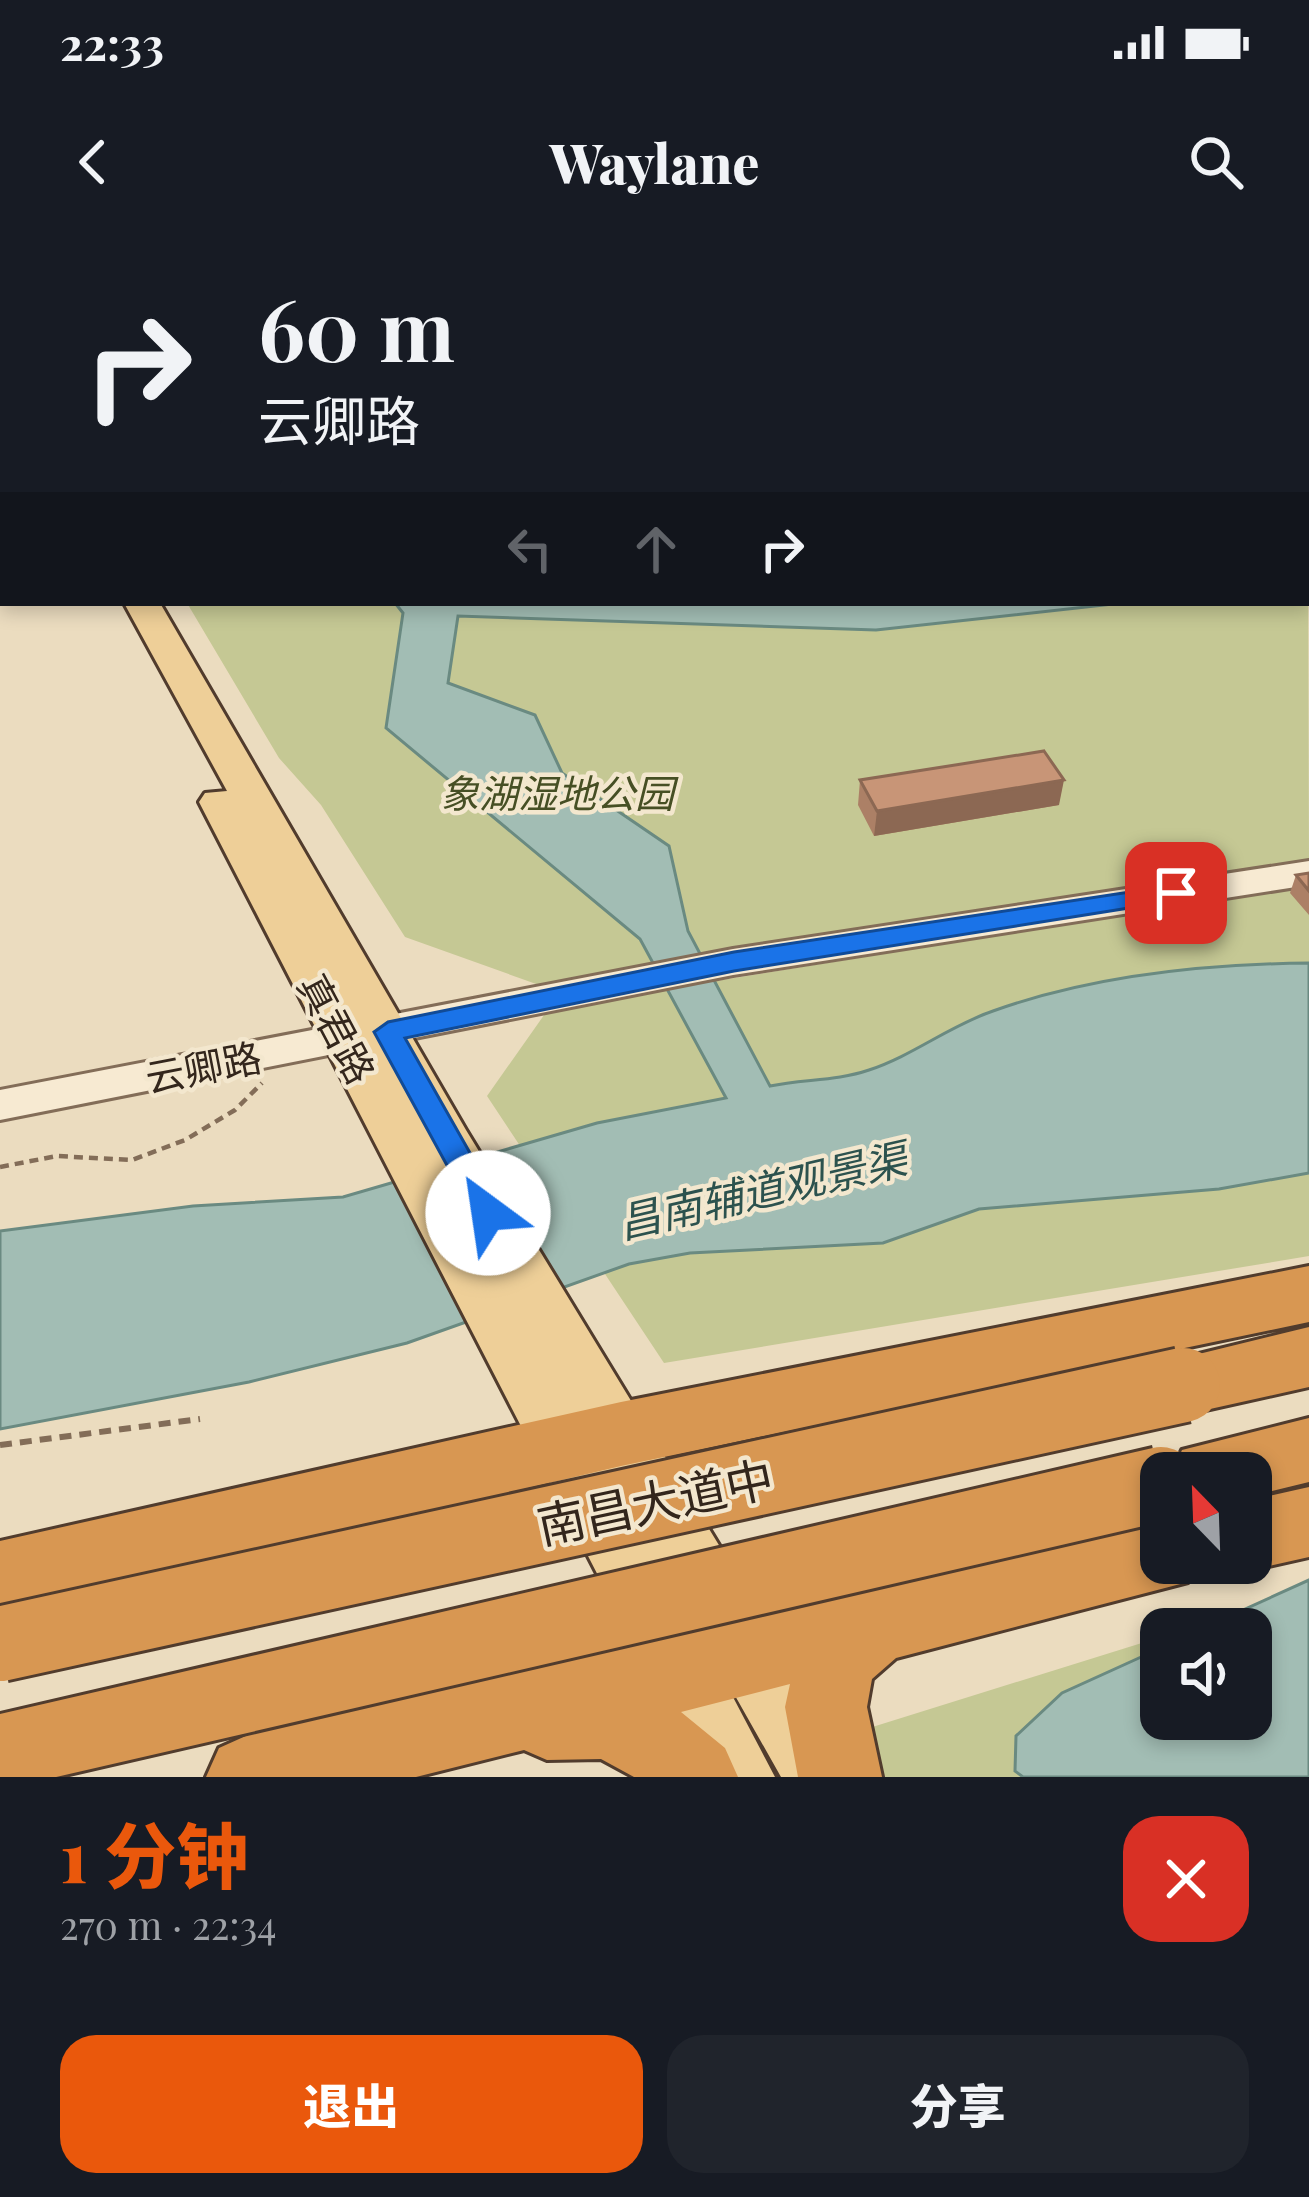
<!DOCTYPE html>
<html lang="zh">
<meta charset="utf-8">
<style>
:root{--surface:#171b24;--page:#20242c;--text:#f1f3f6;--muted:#9ea1a6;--accent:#ea580c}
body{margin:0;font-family:"Playfair Display","Noto Sans SC",serif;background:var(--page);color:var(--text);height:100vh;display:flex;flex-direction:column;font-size:45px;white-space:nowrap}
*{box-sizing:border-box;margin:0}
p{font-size:39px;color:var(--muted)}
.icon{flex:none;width:66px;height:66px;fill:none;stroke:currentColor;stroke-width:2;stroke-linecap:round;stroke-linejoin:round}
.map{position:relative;height:1537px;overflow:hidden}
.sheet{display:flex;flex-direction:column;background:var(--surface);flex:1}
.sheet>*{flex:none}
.hud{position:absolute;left:0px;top:0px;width:1311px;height:366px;box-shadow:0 6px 18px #0003;background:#171b24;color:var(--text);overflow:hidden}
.needle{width:78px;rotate:337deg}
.tools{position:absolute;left:1140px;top:1212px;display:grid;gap:24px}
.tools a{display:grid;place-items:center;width:132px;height:132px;border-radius:24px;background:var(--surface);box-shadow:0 6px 18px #0003;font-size:60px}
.pin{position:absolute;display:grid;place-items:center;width:102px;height:102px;color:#fff;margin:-51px;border-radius:24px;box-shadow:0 6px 18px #0006}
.me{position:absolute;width:132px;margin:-66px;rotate:329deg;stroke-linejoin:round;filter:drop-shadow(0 0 9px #0008)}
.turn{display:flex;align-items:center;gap:42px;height:252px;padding:0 60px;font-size:54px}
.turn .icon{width:156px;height:156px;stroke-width:2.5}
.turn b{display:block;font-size:84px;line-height:102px}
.lanes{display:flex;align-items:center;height:114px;padding:0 60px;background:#0003;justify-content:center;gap:60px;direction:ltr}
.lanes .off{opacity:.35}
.round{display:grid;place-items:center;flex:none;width:126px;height:126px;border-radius:36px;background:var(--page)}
.headline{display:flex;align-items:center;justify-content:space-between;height:204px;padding:0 60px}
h1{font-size:72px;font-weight:800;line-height:90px;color:var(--accent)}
.action{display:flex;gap:24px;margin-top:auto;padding:24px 60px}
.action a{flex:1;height:138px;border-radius:36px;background:var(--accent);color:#fff;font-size:48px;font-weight:800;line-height:138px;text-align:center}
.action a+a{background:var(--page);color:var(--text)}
.status{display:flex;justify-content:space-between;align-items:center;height:84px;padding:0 60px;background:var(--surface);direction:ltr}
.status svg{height:33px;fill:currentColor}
header{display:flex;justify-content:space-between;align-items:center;height:156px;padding:0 60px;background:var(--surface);font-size:54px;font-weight:800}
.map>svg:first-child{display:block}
</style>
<div class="status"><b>22:33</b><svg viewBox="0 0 49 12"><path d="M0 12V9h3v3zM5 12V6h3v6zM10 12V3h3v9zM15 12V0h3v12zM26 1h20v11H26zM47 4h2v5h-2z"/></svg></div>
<header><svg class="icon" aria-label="back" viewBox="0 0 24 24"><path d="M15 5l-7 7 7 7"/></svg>Waylane<svg class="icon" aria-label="search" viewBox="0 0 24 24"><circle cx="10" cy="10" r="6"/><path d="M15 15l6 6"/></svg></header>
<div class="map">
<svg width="1309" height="1537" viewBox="0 0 1309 1537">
<rect width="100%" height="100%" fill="#ebdcbf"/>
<path fill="#c5c894" d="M0 0H710L712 3H3V55Z
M1308 301 1309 622 539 745 405 697 321 565 279 518 187 363H1308Z
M1309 645V1016L664 1123 487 856 549 768Z
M1309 1351V1537H712L1161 1397V1479H1251V1389H1187Z"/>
<path fill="#a2bdb4" stroke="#6a8a81" stroke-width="3" d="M395 363H1122L876 390 458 376 448 443 535 475 562 533 669 606 688 691 770 846C803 839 837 841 869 830 912 816 949 786 993 771 1091 736 1205 724 1309 723V933L1219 949 979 969 883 1003 690 1013 629 1024 407 1103 249 1142 0 1189V991L193 966 343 957 597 883 726 858 640 699 386 488 403 373Z
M1309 1340V1537H1023L1015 1531 1016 1496 1062 1453 1161 1408V1479H1251V1389H1201Z"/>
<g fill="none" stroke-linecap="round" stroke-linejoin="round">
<g stroke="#836d58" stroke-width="6">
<path id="minor" d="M662 0H682V3H662Z
M1181 0H1201L1203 3H1183Z
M1308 95H1309V110H1308Z
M3 202V218L0 219V203Z
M1308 322H1309V340H1308Z
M1309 621V645L733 735 0 880V850L733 709Z"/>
</g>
<g stroke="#513c2d" stroke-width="6">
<path id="major" d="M0 102 3 103V125L0 124Z
M0 146 3 147V170L0 169Z
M124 363H160L466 890 845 1512 855 1537H781L694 1383 775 1537H702L199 562 205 553 227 551Z"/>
</g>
<g stroke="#513c2d" stroke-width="6">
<path id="highway" d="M1309 1026V1082L621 1226 0 1373V1301L621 1162Z
M1309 1087V1147L1183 1175 1158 1166 1148 1145 1158 1124Z
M1309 1178V1242L1251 1256V1233H1172L1182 1210Z
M1309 1247V1317L1251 1330 1233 1323H1251V1260Z
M1161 1281V1323H1196L1188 1342 896 1418 872 1439 867 1467 882 1537H798L785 1467 790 1444 681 1472 725 1508 738 1537H634L601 1519 547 1520 524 1510 416 1537H206L219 1508 248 1495Z"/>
</g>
<path stroke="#836d58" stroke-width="4.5" stroke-dasharray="9 6" stroke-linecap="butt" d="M0 927 57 916 132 920 185 900 235 870 262 843"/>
<path stroke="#836d58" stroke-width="6" stroke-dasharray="12 8" stroke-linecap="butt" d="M0 1205 200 1179"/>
<use href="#minor" fill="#f7ead2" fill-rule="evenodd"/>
<use href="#major" fill="#eecf98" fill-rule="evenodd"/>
<use href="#highway" fill="#d89752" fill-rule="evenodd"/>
<g stroke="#513c2d" stroke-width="80" stroke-linecap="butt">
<path id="highway-bridge" d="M0 1404 1183 1145
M0 1512 1161 1244"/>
</g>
<use href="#highway-bridge" stroke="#d89752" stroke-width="74"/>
</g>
<path fill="#ac8066" d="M860 540 1059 565 874 596 858 565Z
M1309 633V675L1290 653 1296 635Z"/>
<path fill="#8c6853" d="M1064 540 1059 565 874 596 877 571Z"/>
<path fill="#c89577" stroke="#8c6853" stroke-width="3" d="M1044 511 1064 540 877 571 860 540Z
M1309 633V651L1296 635Z"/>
<path fill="#1a73e8" stroke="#114b97" stroke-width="3" d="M1176 645 1185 647 1189 653 1185 659 734 731 405 798 504 973 499 982H478L374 792 388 782 734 712Z"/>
<g text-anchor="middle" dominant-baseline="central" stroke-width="9" stroke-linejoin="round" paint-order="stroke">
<g font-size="39" font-style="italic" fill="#464f24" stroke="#f3e7ce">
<text x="557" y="552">象湖湿地公园</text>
</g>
<g font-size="39" fill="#33261c" stroke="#f3e7ce">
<text transform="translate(338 788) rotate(62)">真君路</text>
<text transform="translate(203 826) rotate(-11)">云卿路</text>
</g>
<g font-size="42" font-style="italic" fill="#2c524e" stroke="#f3e7ce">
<text transform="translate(762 949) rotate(-13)">昌南辅道观景渠</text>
</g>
<g font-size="48" fill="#33261c" stroke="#f3e7ce">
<text transform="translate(655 1260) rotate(-12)">南昌大道中</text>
</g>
</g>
</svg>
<div class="tools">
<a><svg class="needle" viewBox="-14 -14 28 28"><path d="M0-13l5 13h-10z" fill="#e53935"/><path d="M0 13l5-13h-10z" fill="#9ea1a6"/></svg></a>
<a><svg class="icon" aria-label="sound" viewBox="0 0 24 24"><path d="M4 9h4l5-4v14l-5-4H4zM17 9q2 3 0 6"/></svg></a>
</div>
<div class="pin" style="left:1176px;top:653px;background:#d93025"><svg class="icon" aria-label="arrive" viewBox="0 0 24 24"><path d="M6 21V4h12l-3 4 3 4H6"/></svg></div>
<svg class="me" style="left:488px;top:973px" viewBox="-20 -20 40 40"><circle r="19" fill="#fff"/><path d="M0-13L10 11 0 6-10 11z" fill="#1a73e8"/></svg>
<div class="hud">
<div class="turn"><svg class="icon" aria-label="right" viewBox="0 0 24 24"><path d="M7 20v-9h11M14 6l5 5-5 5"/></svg><div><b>60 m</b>云卿路</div></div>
<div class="lanes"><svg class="icon off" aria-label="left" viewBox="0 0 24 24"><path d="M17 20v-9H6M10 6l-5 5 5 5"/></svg><svg class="icon off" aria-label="ahead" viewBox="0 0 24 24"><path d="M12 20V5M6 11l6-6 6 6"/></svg><svg class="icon" aria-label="right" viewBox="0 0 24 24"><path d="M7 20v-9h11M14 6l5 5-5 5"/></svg></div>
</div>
</div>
<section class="sheet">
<div class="headline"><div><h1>1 分钟</h1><p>270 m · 22:34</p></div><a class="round" style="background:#d93025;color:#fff"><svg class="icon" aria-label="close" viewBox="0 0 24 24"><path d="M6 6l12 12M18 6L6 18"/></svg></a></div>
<div class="action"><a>退出</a><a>分享</a></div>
</section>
